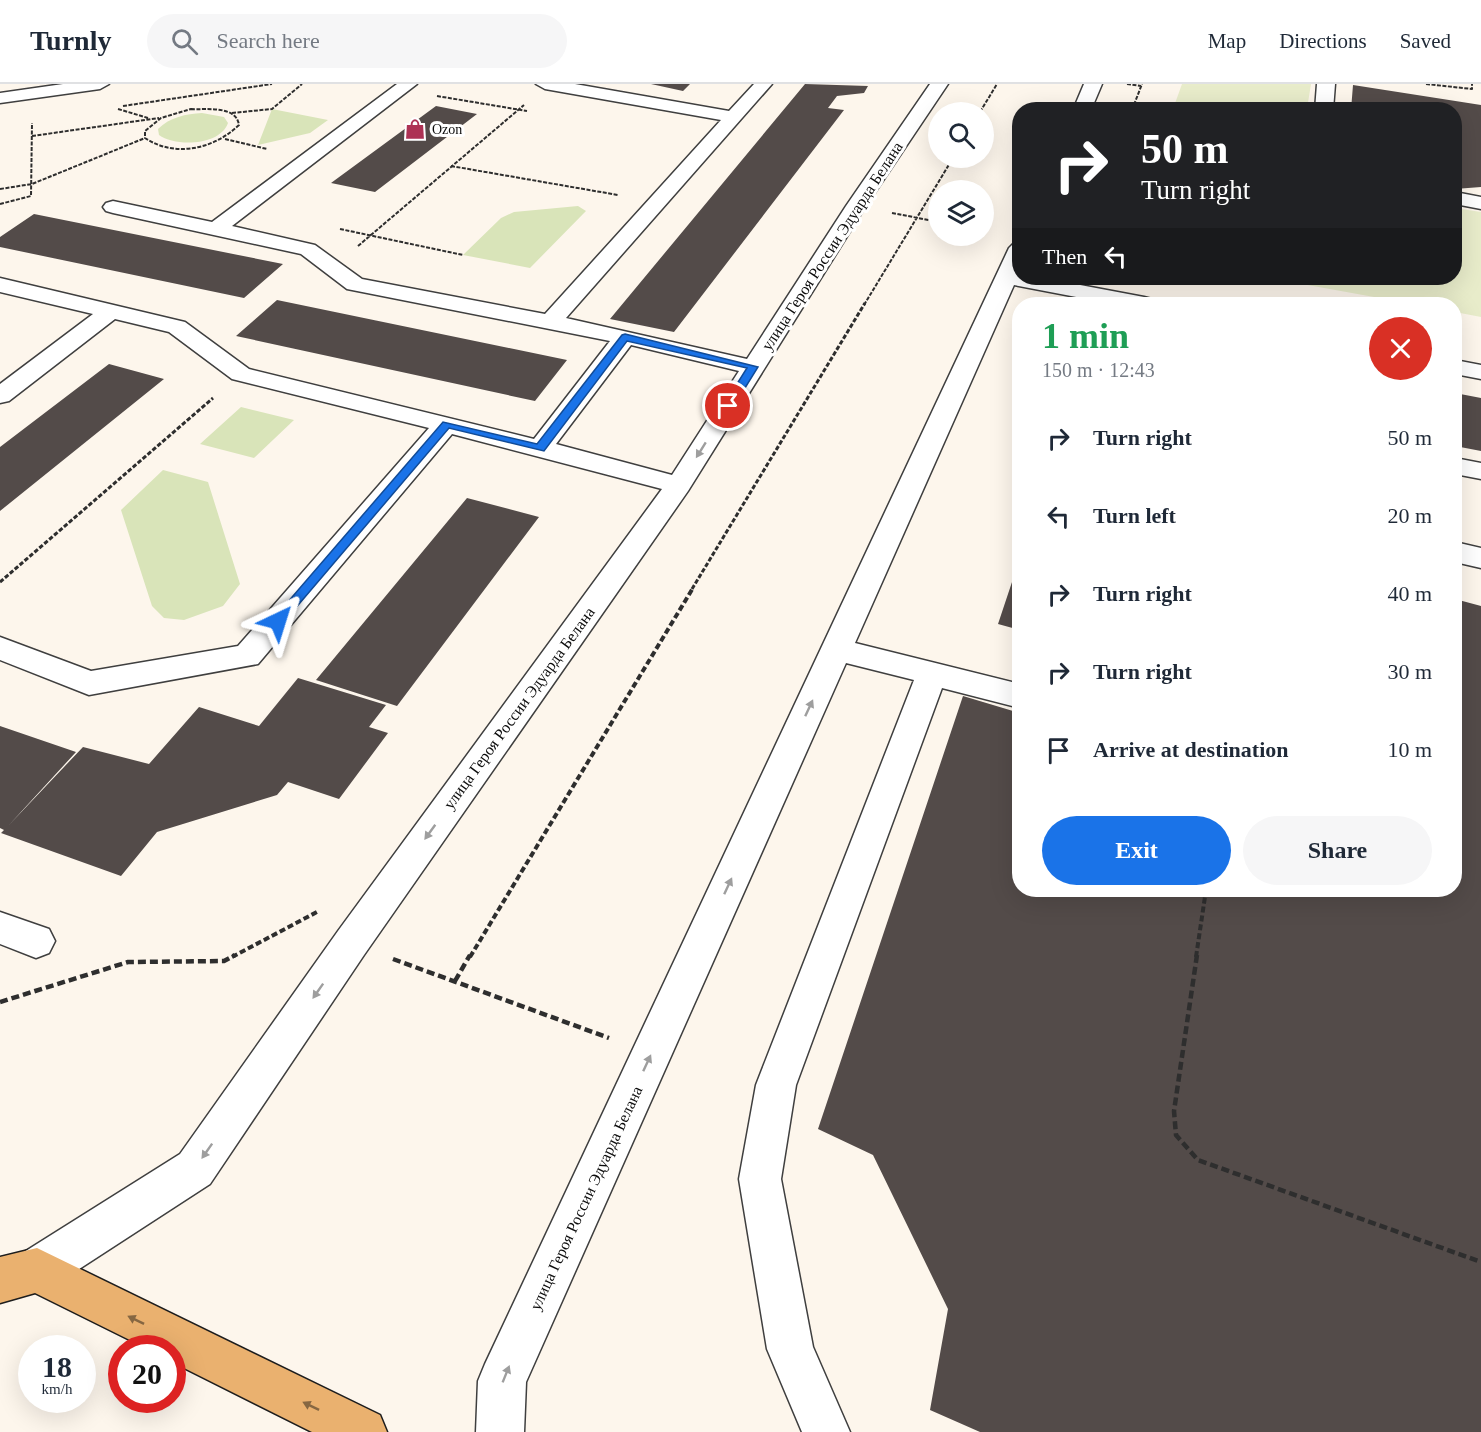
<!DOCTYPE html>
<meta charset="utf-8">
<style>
:root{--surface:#fff;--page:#f6f6f7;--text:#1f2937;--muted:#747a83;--line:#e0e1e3;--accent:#1a73e8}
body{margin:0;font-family:"Times New Roman",serif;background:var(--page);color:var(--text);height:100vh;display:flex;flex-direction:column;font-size:22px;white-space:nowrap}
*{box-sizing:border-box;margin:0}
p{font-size:20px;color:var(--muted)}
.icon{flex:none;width:33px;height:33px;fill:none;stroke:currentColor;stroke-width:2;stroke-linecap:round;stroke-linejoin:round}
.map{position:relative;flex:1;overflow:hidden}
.side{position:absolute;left:1012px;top:213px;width:450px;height:600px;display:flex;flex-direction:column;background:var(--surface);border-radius:24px;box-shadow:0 6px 24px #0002}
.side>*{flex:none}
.top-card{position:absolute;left:1012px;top:18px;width:450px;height:183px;border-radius:24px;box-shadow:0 6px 24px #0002;background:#202124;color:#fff;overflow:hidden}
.controls{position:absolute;left:928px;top:18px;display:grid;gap:12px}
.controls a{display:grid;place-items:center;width:66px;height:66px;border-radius:50%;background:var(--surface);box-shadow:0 6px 24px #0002;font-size:30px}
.speed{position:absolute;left:18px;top:1251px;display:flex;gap:12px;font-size:30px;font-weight:700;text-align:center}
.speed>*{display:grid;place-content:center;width:78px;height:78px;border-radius:50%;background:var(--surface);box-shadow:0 6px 24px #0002;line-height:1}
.speed small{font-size:15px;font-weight:400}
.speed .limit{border:9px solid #d22;background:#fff;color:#111}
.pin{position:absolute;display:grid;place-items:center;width:51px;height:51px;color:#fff;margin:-26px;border:3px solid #fff;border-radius:50%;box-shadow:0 2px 6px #0007}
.me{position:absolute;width:66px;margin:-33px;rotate:41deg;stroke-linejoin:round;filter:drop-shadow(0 0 4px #0008)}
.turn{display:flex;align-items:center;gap:21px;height:126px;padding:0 30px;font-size:27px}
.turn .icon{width:78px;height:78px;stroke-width:2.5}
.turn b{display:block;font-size:42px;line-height:51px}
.then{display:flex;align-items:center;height:57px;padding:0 30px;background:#0003;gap:12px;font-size:22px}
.round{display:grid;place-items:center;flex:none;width:63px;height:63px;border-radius:32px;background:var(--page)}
.head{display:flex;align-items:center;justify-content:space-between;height:102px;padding:0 30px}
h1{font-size:36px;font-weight:700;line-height:45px;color:#1e9e55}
.cta{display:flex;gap:12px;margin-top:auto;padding:12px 30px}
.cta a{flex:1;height:69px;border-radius:36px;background:var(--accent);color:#fff;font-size:24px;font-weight:700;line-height:69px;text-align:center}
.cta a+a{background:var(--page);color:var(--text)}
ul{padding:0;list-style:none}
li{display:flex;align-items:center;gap:18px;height:78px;padding:0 30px}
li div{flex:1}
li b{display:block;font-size:22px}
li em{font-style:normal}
header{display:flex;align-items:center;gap:36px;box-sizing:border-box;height:84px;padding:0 30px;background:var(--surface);border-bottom:2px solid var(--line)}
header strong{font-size:28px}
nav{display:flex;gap:33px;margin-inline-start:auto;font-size:21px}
.search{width:420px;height:54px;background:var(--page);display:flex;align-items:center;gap:15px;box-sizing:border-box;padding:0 21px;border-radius:33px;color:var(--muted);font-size:22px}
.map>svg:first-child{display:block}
</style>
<header>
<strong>Turnly</strong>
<div class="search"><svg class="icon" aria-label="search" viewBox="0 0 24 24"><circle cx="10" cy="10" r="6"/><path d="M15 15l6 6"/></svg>Search here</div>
<nav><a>Map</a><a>Directions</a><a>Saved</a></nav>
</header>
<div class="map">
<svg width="1481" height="1348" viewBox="0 0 1481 1348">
<rect width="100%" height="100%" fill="#fdf6ec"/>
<path fill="#d9e4b9" d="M272 25 328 36 310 49 258 61Z
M202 29 224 33 228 39C220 62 175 63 159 51L158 45C170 33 186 30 202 29Z
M578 122 586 127 530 184 463 171 501 134 514 128Z
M241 323 294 336 254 374 200 360Z
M163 386 208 398 240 500 223 522 184 536 164 534 152 522 121 426Z"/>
<path fill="#e8ecca" d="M1182 0H1311L1307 25H1173Z
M1455 124 1481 128V233L1455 228V220H1413L1268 194H1455Z"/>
<path fill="#534b49" d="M651 0H690L683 7Z
M805 0 868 2 864 9 837 12 828 24 844 26 674 248 610 235Z
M1353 1 1481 21V103L1455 105V26H1351Z
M436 22 477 30 375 108 331 99Z
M34 130 283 180 244 214 0 163V153Z
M277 216 567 276 535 317 236 252Z
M109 280 164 295 0 427V363Z
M1455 309 1481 314V367L1455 362Z
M467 414 539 433 397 622 316 596Z
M1020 474V546L998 540Z
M1455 515 1481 522V1348H980L930 1326 948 1225 873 1071 818 1045 963 612 1020 629V806H1455Z
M298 594 386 621 369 643 388 649 339 715 288 698 277 711 157 748 121 792 1 749 4 746 0 744V642L76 668 9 741 83 663 149 680 199 623 259 642Z"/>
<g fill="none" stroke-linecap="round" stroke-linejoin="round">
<g stroke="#3f3f3f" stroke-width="3">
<path id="minor" d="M63 0H109L100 5 0 19V9Z
M397 0H417L232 142 315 161 362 195 545 230 721 36 545 5 536 0H575L729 27 754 0H772L566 234 747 275 846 122 930 0H948L866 122 688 407 364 871 210 1100 53 1202 37 1208 21 1202 15 1186 21 1170 180 1070 338 847 662 405 452 350 258 580 89 611 0 576V553L91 587 238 562 429 344 232 295 169 248 115 235 9 317 0 319V300L93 230 0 208V194L185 238 249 285 534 355 610 257 347 205 301 170 113 129 106 127 103 123 106 119 113 117 212 138ZM631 261 739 287 672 391 556 360Z
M1084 0H1102L1091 26H1073Z
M1317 0H1335L1333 26H1315Z
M1455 108 1481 113V125L1455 120Z
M1020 158V194H1043L1144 213 1152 215 1155 220H1113L1014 201 855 559 1020 600V624L942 604 796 1001 781 1095 813 1263 850 1348H802L767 1265 739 1095 756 1001 914 596 846 579 526 1298 524 1348H476L478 1297 485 1280 1009 164 1013 160Z
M1455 276 1481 281V295L1455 290Z
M1455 374 1481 379V395L1455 390Z
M1455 458 1481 464V484L1455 478Z
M0 828 49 845 55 857 49 869 36 874 0 860Z"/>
</g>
<g stroke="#1d1d1d" stroke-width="3">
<path id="major" d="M37 1164 380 1331 387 1348H312L172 1278V1264H146L35 1209 0 1219V1173Z"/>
</g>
<path stroke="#2e2e2e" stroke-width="2" stroke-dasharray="4 1.5" stroke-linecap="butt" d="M1127 0 1141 2
M1426 0 1472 5V0
M437 12 527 27
M123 22 272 0
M118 25 148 34
M191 25C206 26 236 21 239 41 214 65 175 74 145 54V47L161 34Z
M1132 26 1142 0
M980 28 997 0
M232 29 272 25 302 0
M32 52 159 34
M225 55 267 65
M451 82 618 111
M0 105 32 100 145 54
M0 120 31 112 32 39
M892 129 939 138
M340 145 463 171
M358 162 524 21
M864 221 953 74"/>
<path stroke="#2e2e2e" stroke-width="3" stroke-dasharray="4.5 2" stroke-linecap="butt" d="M0 498 213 314
M692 505 865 219"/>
<path stroke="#2e2e2e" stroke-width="4" stroke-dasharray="6 3" stroke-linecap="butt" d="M232 873 317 828
M470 873 693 504
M1196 873 1206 806"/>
<path stroke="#2e2e2e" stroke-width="4.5" stroke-dasharray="8 4" stroke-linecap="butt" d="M1197 871 1174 1027 1176 1051 1198 1076 1481 1178
M393 875 609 954
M455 897 470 871
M0 918 128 878 224 877 235 871"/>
<use href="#minor" fill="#fff" fill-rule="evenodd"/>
<use href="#major" fill="#eab16f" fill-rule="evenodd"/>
</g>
<defs><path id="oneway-solid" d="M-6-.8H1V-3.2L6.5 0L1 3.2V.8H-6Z" transform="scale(1.5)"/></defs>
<g fill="#9e9e9e">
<use href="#oneway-solid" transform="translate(701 366) rotate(122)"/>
<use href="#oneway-solid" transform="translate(809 624) rotate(-65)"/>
<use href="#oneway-solid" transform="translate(430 748) rotate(126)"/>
<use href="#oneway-solid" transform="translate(728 802) rotate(-65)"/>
<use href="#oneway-solid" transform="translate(318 907) rotate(125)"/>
<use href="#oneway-solid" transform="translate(647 979) rotate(-65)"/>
<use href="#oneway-solid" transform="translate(207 1067) rotate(125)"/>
<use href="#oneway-solid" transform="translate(506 1290) rotate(-68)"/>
</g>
<g fill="#866742">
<use href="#oneway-solid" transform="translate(136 1236) rotate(-154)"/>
<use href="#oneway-solid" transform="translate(311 1322) rotate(-154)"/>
</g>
<path fill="#1a73e8" stroke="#114b97" stroke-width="1.5" d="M625 250 758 283 732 325H728L723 322 747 284 627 257 544 367 449 344 282 540H274V534L443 338 537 360 622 251Z"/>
<defs>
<g id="shop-bare" transform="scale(1.62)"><path d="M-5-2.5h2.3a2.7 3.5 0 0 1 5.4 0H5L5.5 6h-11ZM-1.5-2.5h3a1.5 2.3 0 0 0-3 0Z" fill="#ad3254" stroke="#fff" stroke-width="2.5" paint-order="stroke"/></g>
</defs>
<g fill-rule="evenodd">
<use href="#shop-bare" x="415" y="45"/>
</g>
<g text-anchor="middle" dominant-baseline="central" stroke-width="6" stroke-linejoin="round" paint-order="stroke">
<g font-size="14" fill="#0c0c0c" stroke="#fff" text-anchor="start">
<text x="432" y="45">Ozon</text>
</g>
<g font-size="16" fill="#0c0c0c" stroke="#fff">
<text transform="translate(832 162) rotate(-57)">улица Героя России Эдуарда Белана</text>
<text transform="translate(519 624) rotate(-54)">улица Героя России Эдуарда Белана</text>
<text transform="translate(586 1114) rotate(-65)">улица Героя России Эдуарда Белана</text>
</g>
</g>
</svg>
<div class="controls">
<a><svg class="icon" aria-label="search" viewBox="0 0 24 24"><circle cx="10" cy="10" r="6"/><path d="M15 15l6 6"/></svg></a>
<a><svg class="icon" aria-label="layers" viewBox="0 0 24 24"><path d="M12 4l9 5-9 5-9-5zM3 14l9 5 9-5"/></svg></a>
</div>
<div class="speed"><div>18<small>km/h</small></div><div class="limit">20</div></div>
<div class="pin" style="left:728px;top:322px;background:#d93025"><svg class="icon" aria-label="arrive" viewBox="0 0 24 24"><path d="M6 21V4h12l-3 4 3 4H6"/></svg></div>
<svg class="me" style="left:278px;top:537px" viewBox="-20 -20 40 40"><path d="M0-17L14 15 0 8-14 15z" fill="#1a73e8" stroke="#fff" stroke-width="4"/></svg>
<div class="top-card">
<div class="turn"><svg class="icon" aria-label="right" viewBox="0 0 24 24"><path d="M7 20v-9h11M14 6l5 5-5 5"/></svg><div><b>50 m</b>Turn right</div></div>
<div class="then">Then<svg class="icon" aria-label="left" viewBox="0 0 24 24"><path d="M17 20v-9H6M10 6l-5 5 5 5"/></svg></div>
</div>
<section class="side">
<div class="head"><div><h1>1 min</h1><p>150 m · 12:43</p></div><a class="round" style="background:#d93025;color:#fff"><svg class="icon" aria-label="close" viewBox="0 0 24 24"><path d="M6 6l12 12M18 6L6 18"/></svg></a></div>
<ul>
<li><svg class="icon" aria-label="right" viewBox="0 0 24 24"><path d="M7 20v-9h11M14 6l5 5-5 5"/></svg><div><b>Turn right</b></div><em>50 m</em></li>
<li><svg class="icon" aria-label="left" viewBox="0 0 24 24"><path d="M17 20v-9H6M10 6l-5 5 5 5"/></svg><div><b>Turn left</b></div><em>20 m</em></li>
<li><svg class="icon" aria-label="right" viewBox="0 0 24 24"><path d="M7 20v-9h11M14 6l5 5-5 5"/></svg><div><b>Turn right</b></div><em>40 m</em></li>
<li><svg class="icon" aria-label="right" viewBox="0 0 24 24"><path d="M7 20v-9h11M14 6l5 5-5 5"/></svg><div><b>Turn right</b></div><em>30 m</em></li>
<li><svg class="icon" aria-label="arrive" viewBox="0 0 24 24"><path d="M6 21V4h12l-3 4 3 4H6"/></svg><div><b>Arrive at destination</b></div><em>10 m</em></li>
</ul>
<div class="cta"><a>Exit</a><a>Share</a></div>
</section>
</div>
